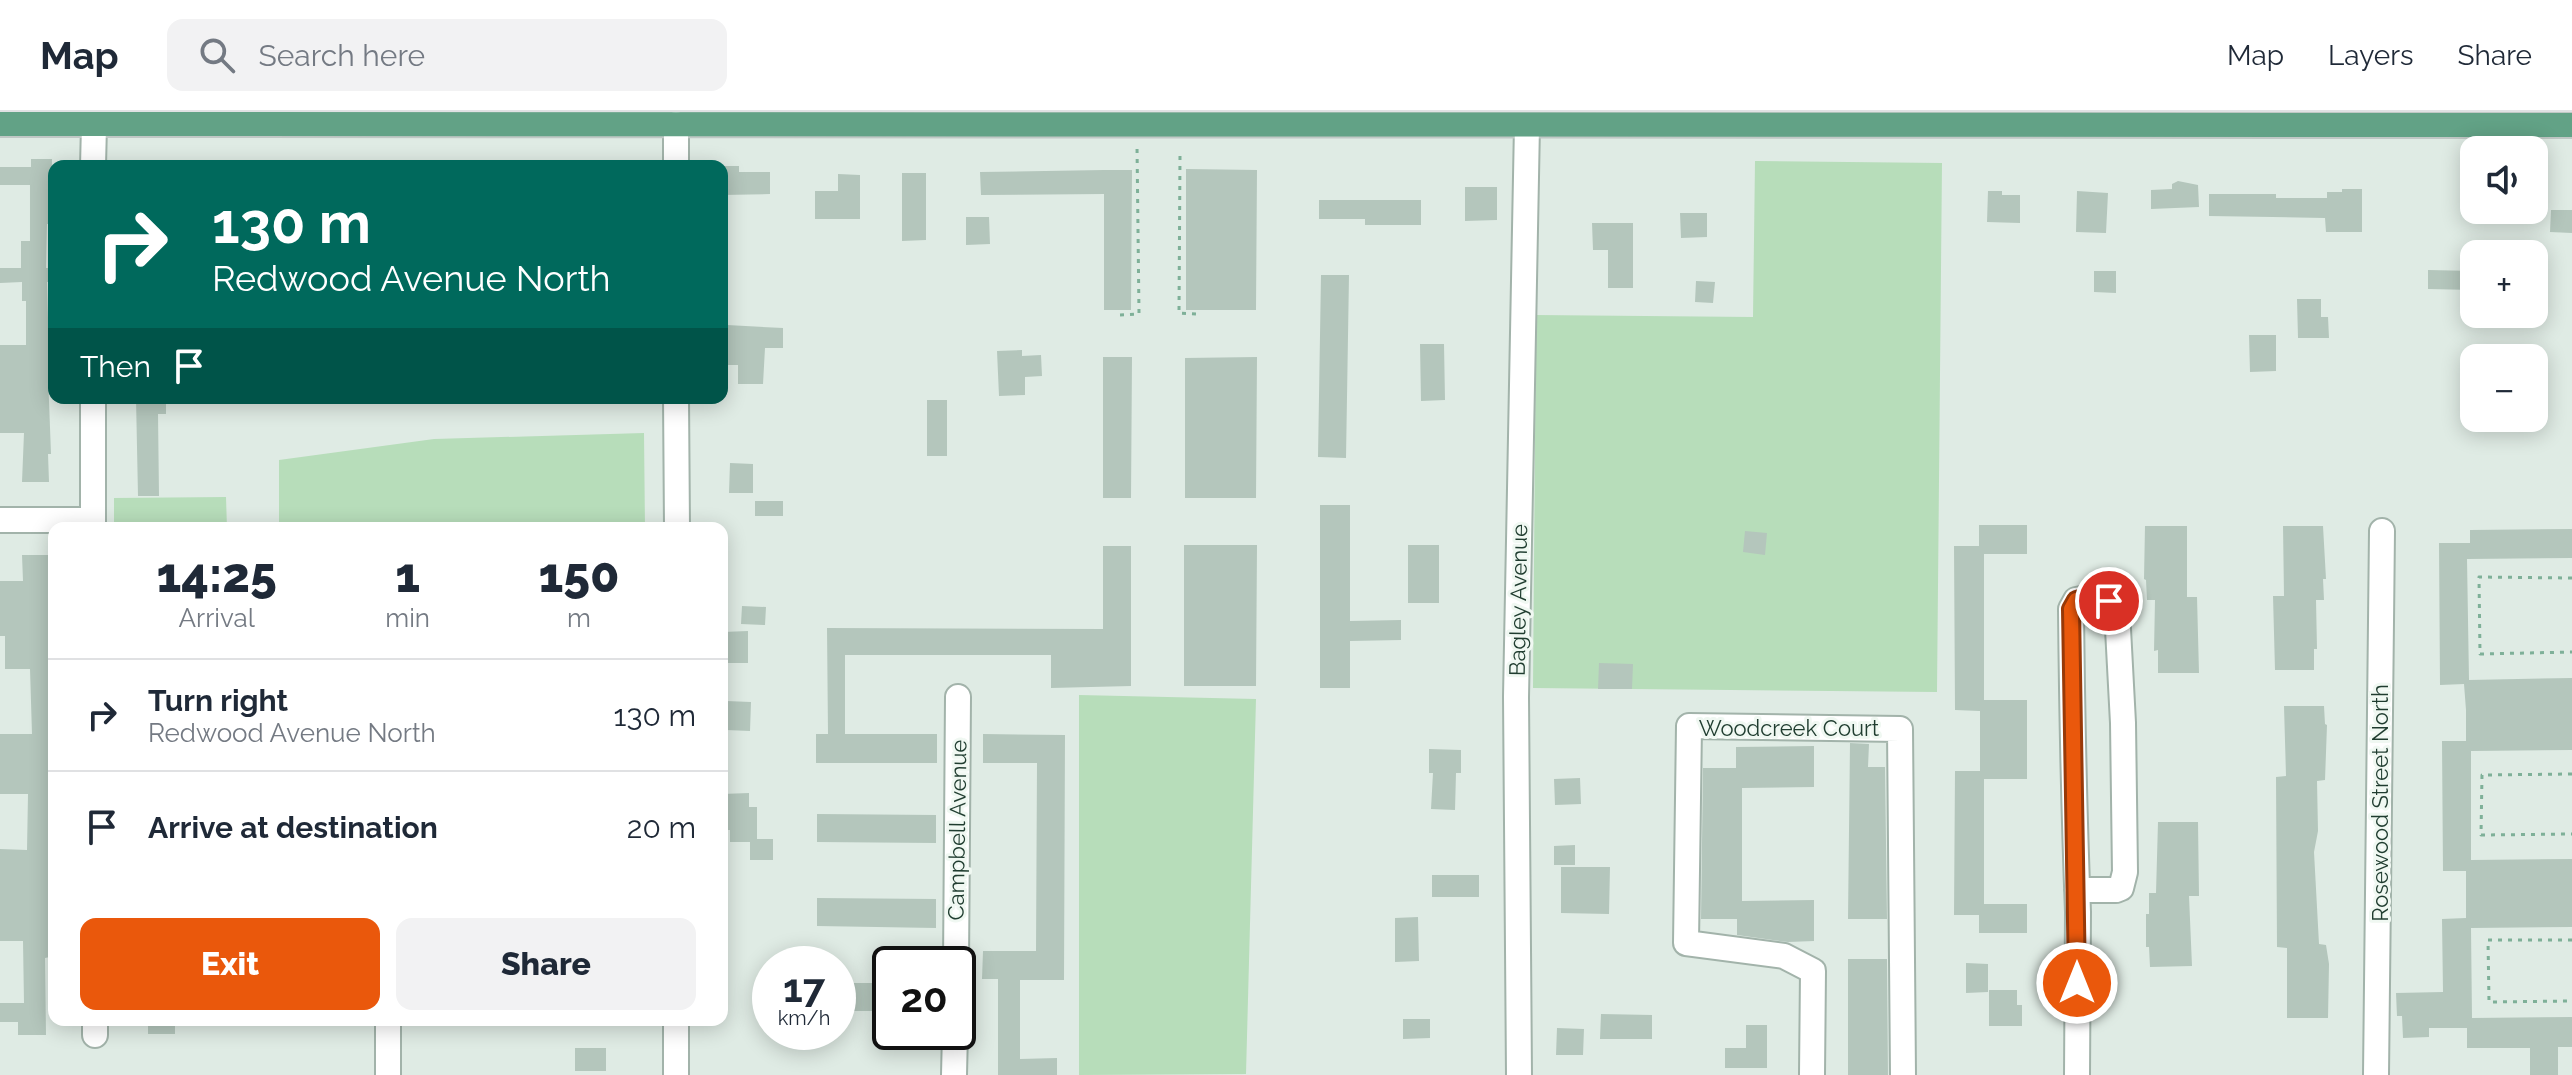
<!DOCTYPE html>
<meta charset="utf-8">
<style>
:root{--surface:#fff;--page:#f2f2f3;--text:#1f2937;--muted:#747a83;--line:#e0e1e3;--accent:#ea580c}
body{margin:0;font-family:Raleway,sans-serif;background:var(--page);color:var(--text);height:100vh;display:flex;flex-direction:column;font-size:30px;white-space:nowrap}
*{box-sizing:border-box;margin:0}
p{font-size:26px;color:var(--muted)}
.icon{flex:none;width:44px;height:44px;fill:none;stroke:currentColor;stroke-width:2;stroke-linecap:round;stroke-linejoin:round}
.map{position:relative;flex:1;overflow:hidden}
.sheet{position:absolute;left:48px;top:410px;width:680px;height:504px;display:flex;flex-direction:column;background:var(--surface);border-radius:16px;box-shadow:0 4px 20px #0003}
.sheet>*{flex:none}
.hud{position:absolute;left:48px;top:48px;width:680px;height:244px;border-radius:16px;box-shadow:0 4px 20px #0003;background:#00695c;color:#fff;overflow:hidden}
.controls{position:absolute;left:2460px;top:24px;display:grid;gap:16px}
.controls a{display:grid;place-items:center;width:88px;height:88px;border-radius:16px;background:var(--surface);box-shadow:0 4px 20px #0003;font-size:40px}
.speed{position:absolute;left:752px;top:834px;display:flex;gap:16px;font-size:40px;font-weight:700;text-align:center}
.speed>*{display:grid;place-content:center;width:104px;height:104px;border-radius:50%;background:var(--surface);box-shadow:0 4px 20px #0003;line-height:1}
.speed small{font-size:20px;font-weight:400}
.speed .limit{border:4px solid #111;border-radius:12px;background:#fff;color:#111}
.pin{position:absolute;display:grid;place-items:center;width:68px;height:68px;color:#fff;margin:-34px;border:4px solid #fff;border-radius:50%;box-shadow:0 2px 8px #0007}
.me{position:absolute;width:88px;margin:-44px;rotate:0deg;stroke-linejoin:round;filter:drop-shadow(0 0 6px #0008)}
.turn{display:flex;align-items:center;gap:28px;height:168px;padding:0 32px;font-size:36px}
.turn .icon{width:104px;height:104px;stroke-width:2.5}
.turn b{display:block;font-size:56px;line-height:68px}
.then{display:flex;align-items:center;height:76px;padding:0 32px;background:#0003;gap:16px;font-size:30px}
.eta{display:flex;justify-content:space-evenly;align-items:center;height:136px;text-align:center}
.eta b{font-size:48px;font-weight:800;line-height:56px}
.primary-button{display:flex;gap:16px;margin-top:auto;padding:16px 32px}
.primary-button a{flex:1;height:92px;border-radius:16px;background:var(--accent);color:#fff;font-size:32px;font-weight:800;line-height:92px;text-align:center}
.primary-button a+a{background:var(--page);color:var(--text)}
ul{padding:0;list-style:none}
li{display:flex;align-items:center;gap:24px;height:112px;padding:0 32px;border-top:2px solid var(--line)}
li div{flex:1}
li b{display:block;font-size:30px}
li em{font-style:normal}
header{display:flex;align-items:center;gap:48px;box-sizing:border-box;height:112px;padding:0 40px;background:var(--surface);border-bottom:2px solid var(--line)}
header strong{font-size:38px}
nav{display:flex;gap:44px;margin-inline-start:auto;font-size:28px}
.search{width:560px;height:72px;background:var(--page);display:flex;align-items:center;gap:20px;box-sizing:border-box;padding:0 28px;border-radius:16px;color:var(--muted);font-size:30px}
.map>svg:first-child{display:block}
</style>
<header>
<strong>Map</strong>
<div class="search"><svg class="icon" aria-label="search" viewBox="0 0 24 24"><circle cx="10" cy="10" r="6"/><path d="M15 15l6 6"/></svg>Search here</div>
<nav><a>Map</a><a>Layers</a><a>Share</a></nav>
</header>
<div class="map">
<svg width="2572" height="963" viewBox="0 0 2572 963">
<rect width="100%" height="100%" fill="#dfebe4"/>
<path fill="#b7ddba" d="M1755 49 1942 51 1937 580 1533 576 1536 203 1753 205Z
M644 321 645 416H279V348L434 327Z
M226 385 227 416H114V386Z
M1079 583 1256 587 1246 962 1079 963Z"/>
<path fill="#b4c6bc" d="M31 47H52L51 112H47L46 156H50V170H47L48 206H52L50 263H48L51 342H48L49 370H22L24 321H0V233H26V189H22V170L0 171V156H21V129H30V73H0V55H31Z
M722 54H739V60H770V82L722 83Z
M1186 57 1257 58 1256 198H1186Z
M1104 58H1132L1131 198H1104V82L981 83 980 60Z
M902 61H926V128L902 129Z
M838 62 860 63V107H815V79H838Z
M2178 69 2198 73 2199 95 2151 97V78L2172 77V72Z
M1465 75H1497V108L1465 109Z
M2342 77H2362V120H2326L2325 106 2209 104V82H2276V86H2327V80H2342Z
M1988 79H2002V83H2020V111L1987 110Z
M2077 79 2108 81 2106 121 2076 120Z
M1319 88H1421V113H1365V107H1319Z
M2551 98H2572V121L2550 120Z
M1680 101H1707V125L1681 126Z
M966 105H989L990 132 966 133Z
M1592 111H1633V176H1608V138H1593Z
M2428 158 2474 159V178L2428 177Z
M2094 159H2116V181L2094 180Z
M1321 163H1349L1346 346 1318 345Z
M1696 169 1715 170 1713 191 1695 190Z
M2297 187H2321V205H2328L2329 226H2298Z
M727 213 783 216V236H765L763 272H738V253H728Z
M2249 223H2276V259L2250 260Z
M1420 232H1444L1445 288 1421 289Z
M1022 238V244L1041 243 1042 264 1025 265V283L999 284 997 239Z
M1103 245H1132L1131 386H1103Z
M1257 245 1256 386H1185V246Z
M136 286H166V302H158L159 384H138Z
M927 288H947V344H927Z
M730 351 753 352V381H729Z
M755 389H783V404H755Z
M1320 393H1350V509L1401 508V528L1350 529V576H1320Z
M1979 413H2027V442H1984V588H2027V667H1984V792H2027V821H1979V803H1954L1955 659H1980V599L1955 598 1954 434H1979Z
M2145 414H2187V485H2197L2199 561H2158V538L2154 539 2155 488H2147L2146 468 2144 467Z
M2283 414H2323L2326 467H2323L2324 488H2316L2317 537H2314V558H2275L2273 484H2284Z
M2572 417V446L2467 447 2469 568 2572 566V638L2471 639V748L2572 747V815L2471 816 2472 906 2572 905V935H2558V963H2530V936H2467V916H2429V925L2403 926 2402 904H2397L2396 881 2443 880 2442 807 2466 806V759H2443L2442 629H2466V598L2464 572 2440 573 2439 431H2470V418Z
M1745 419 1767 421 1765 443 1743 440Z
M1184 433H1257L1256 574H1184Z
M1408 433H1439V491H1408Z
M1103 434H1131V574L1051 576V543H845V622H937V651H816V622H828L827 516 1103 517Z
M22 443H49L50 519H54V538H50L51 672H54V731H51L53 807H50V845L45 846 46 923H18V910H0V891H24L23 829H0V737L27 738 28 682H0V622H32L30 557H5V524H0V469H23Z
M742 494 766 495 765 513 741 512Z
M748 519V551H725L723 520Z
M1599 551 1633 552 1632 577H1598Z
M726 589 751 590 750 619 726 618Z
M2284 594H2324L2325 612 2327 613 2325 668 2317 669 2318 719 2314 740 2319 832 2326 833 2329 852 2328 906H2287V836L2277 835 2276 665 2286 664Z
M983 622 1065 623 1064 868H1020V947L1057 946V963H998V867H982L983 839H1036L1037 651H983Z
M1850 631 1869 632 1868 655H1885L1887 807H1848Z
M1814 634V675L1742 676V789L1814 788V829L1788 830 1737 823V807H1701L1703 656H1736V635Z
M1429 637 1461 638V661H1456L1455 698 1431 697 1433 661H1429Z
M1580 666 1581 692 1555 693 1554 667Z
M749 681V695H757V727H773V748H750V730H730V718H722V682Z
M817 702 936 703V731L817 730Z
M2158 710H2198L2199 784H2189L2192 854 2150 855 2149 835H2146V802H2149V781H2156Z
M1575 733V753H1554V734Z
M1561 755H1610L1609 802 1561 801Z
M1432 763H1479V785H1432Z
M817 786 936 787V816L817 814Z
M1418 805 1419 849 1395 850V806Z
M1848 847H1887L1888 963H1848Z
M1966 851 1988 852V880L1966 881Z
M838 871H890V899H838Z
M1989 878H2017V893H2022V914H1989Z
M1601 902 1652 903V927H1600Z
M1403 907H1430V926L1403 927Z
M148 908H175V922H148Z
M1746 913H1767V956H1725V936H1746Z
M1557 916 1584 917 1583 943H1556Z
M575 936H606V959H575Z"/>
<g fill="none" stroke-linecap="round" stroke-linejoin="round">
<g stroke="#a2b3aa" stroke-width="28">
<path id="minor" d="M93 54 94 13
M676 54V12
M676 286 677 416
M0 408H93
M93 416V286
M2077 778H2116L2121 776 2125 760 2123 611 2117 498C2105 484 2092 484 2076 488L2071 497C2072 598 2074 699 2078 800L2077 963
M956 852 958 585
M95 908V923
M388 963V908
M676 963V908
M954 963 955 920
M1519 963 1516 585 1527 13
M1812 963 1813 859 1784 844 1686 831 1689 614 1900 617 1903 963
M2376 963 2382 419"/>
</g>
<g stroke="#c0c8c5" stroke-width="28">
<path id="major" d="M0 12 2572 13"/>
</g>
<path stroke="#7eb098" stroke-width="3" stroke-dasharray="4 6" stroke-linecap="butt" d="M1180 44 1179 201 1197 202
M1120 203 1139 202 1137 34
M2572 466 2479 465 2480 542 2572 540
M2572 662 2482 663 2481 723 2572 722
M2572 828H2488L2489 890 2572 889"/>
<use href="#minor" stroke="#fff" stroke-width="24"/>
<use href="#major" stroke="#62a286" stroke-width="24"/>
</g>
<g fill="none" stroke-linecap="round" stroke-linejoin="round">
<g stroke="#983908" stroke-width="20">
<path id="route" d="M2077 871 2071 497 2076 488 2090 484 2109 489"/>
</g>
<use href="#route" stroke="#ea580c" stroke-width="14"/>
</g>
<g text-anchor="middle" dominant-baseline="central" stroke-width="6" stroke-linejoin="round" paint-order="stroke">
<g font-size="22" fill="#1f3c2f" stroke="#f0f8f2">
<text transform="translate(1518 488) rotate(-89)">Bagley Avenue</text>
<text x="1789" y="616">Woodcreek Court</text>
<text transform="translate(2380 691) rotate(-90)">Rosewood Street North</text>
<text transform="translate(957 718) rotate(-89)">Campbell Avenue</text>
</g>
</g>
</svg>
<div class="controls">
<a><svg class="icon" aria-label="sound" viewBox="0 0 24 24"><path d="M4 9h4l5-4v14l-5-4H4zM17 9q2 3 0 6"/></svg></a>
<a>+</a>
<a>−</a>
</div>
<div class="speed"><div>17<small>km/h</small></div><div class="limit">20</div></div>
<div class="pin" style="left:2109px;top:489px;background:#d93025"><svg class="icon" aria-label="arrive" viewBox="0 0 24 24"><path d="M6 21V4h12l-3 4 3 4H6"/></svg></div>
<svg class="me" style="left:2077px;top:871px" viewBox="-20 -20 40 40"><circle r="17" fill="#ea580c" stroke="#fff" stroke-width="3"/><path d="M0-11L8 9 0 5-8 9z" fill="#fff"/></svg>
<div class="hud">
<div class="turn"><svg class="icon" aria-label="right" viewBox="0 0 24 24"><path d="M7 20v-9h11M14 6l5 5-5 5"/></svg><div><b>130 m</b>Redwood Avenue North</div></div>
<div class="then">Then<svg class="icon" aria-label="arrive" viewBox="0 0 24 24"><path d="M6 21V4h12l-3 4 3 4H6"/></svg></div>
</div>
<section class="sheet">
<div class="eta">
<div><b>14:25</b><p>Arrival</p></div>
<div><b>1</b><p>min</p></div>
<div><b>150</b><p>m</p></div>
</div>
<ul>
<li><svg class="icon" aria-label="right" viewBox="0 0 24 24"><path d="M7 20v-9h11M14 6l5 5-5 5"/></svg><div><b>Turn right</b><p>Redwood Avenue North</p></div><em>130 m</em></li>
<li><svg class="icon" aria-label="arrive" viewBox="0 0 24 24"><path d="M6 21V4h12l-3 4 3 4H6"/></svg><div><b>Arrive at destination</b></div><em>20 m</em></li>
</ul>
<div class="primary-button"><a>Exit</a><a>Share</a></div>
</section>
</div>
